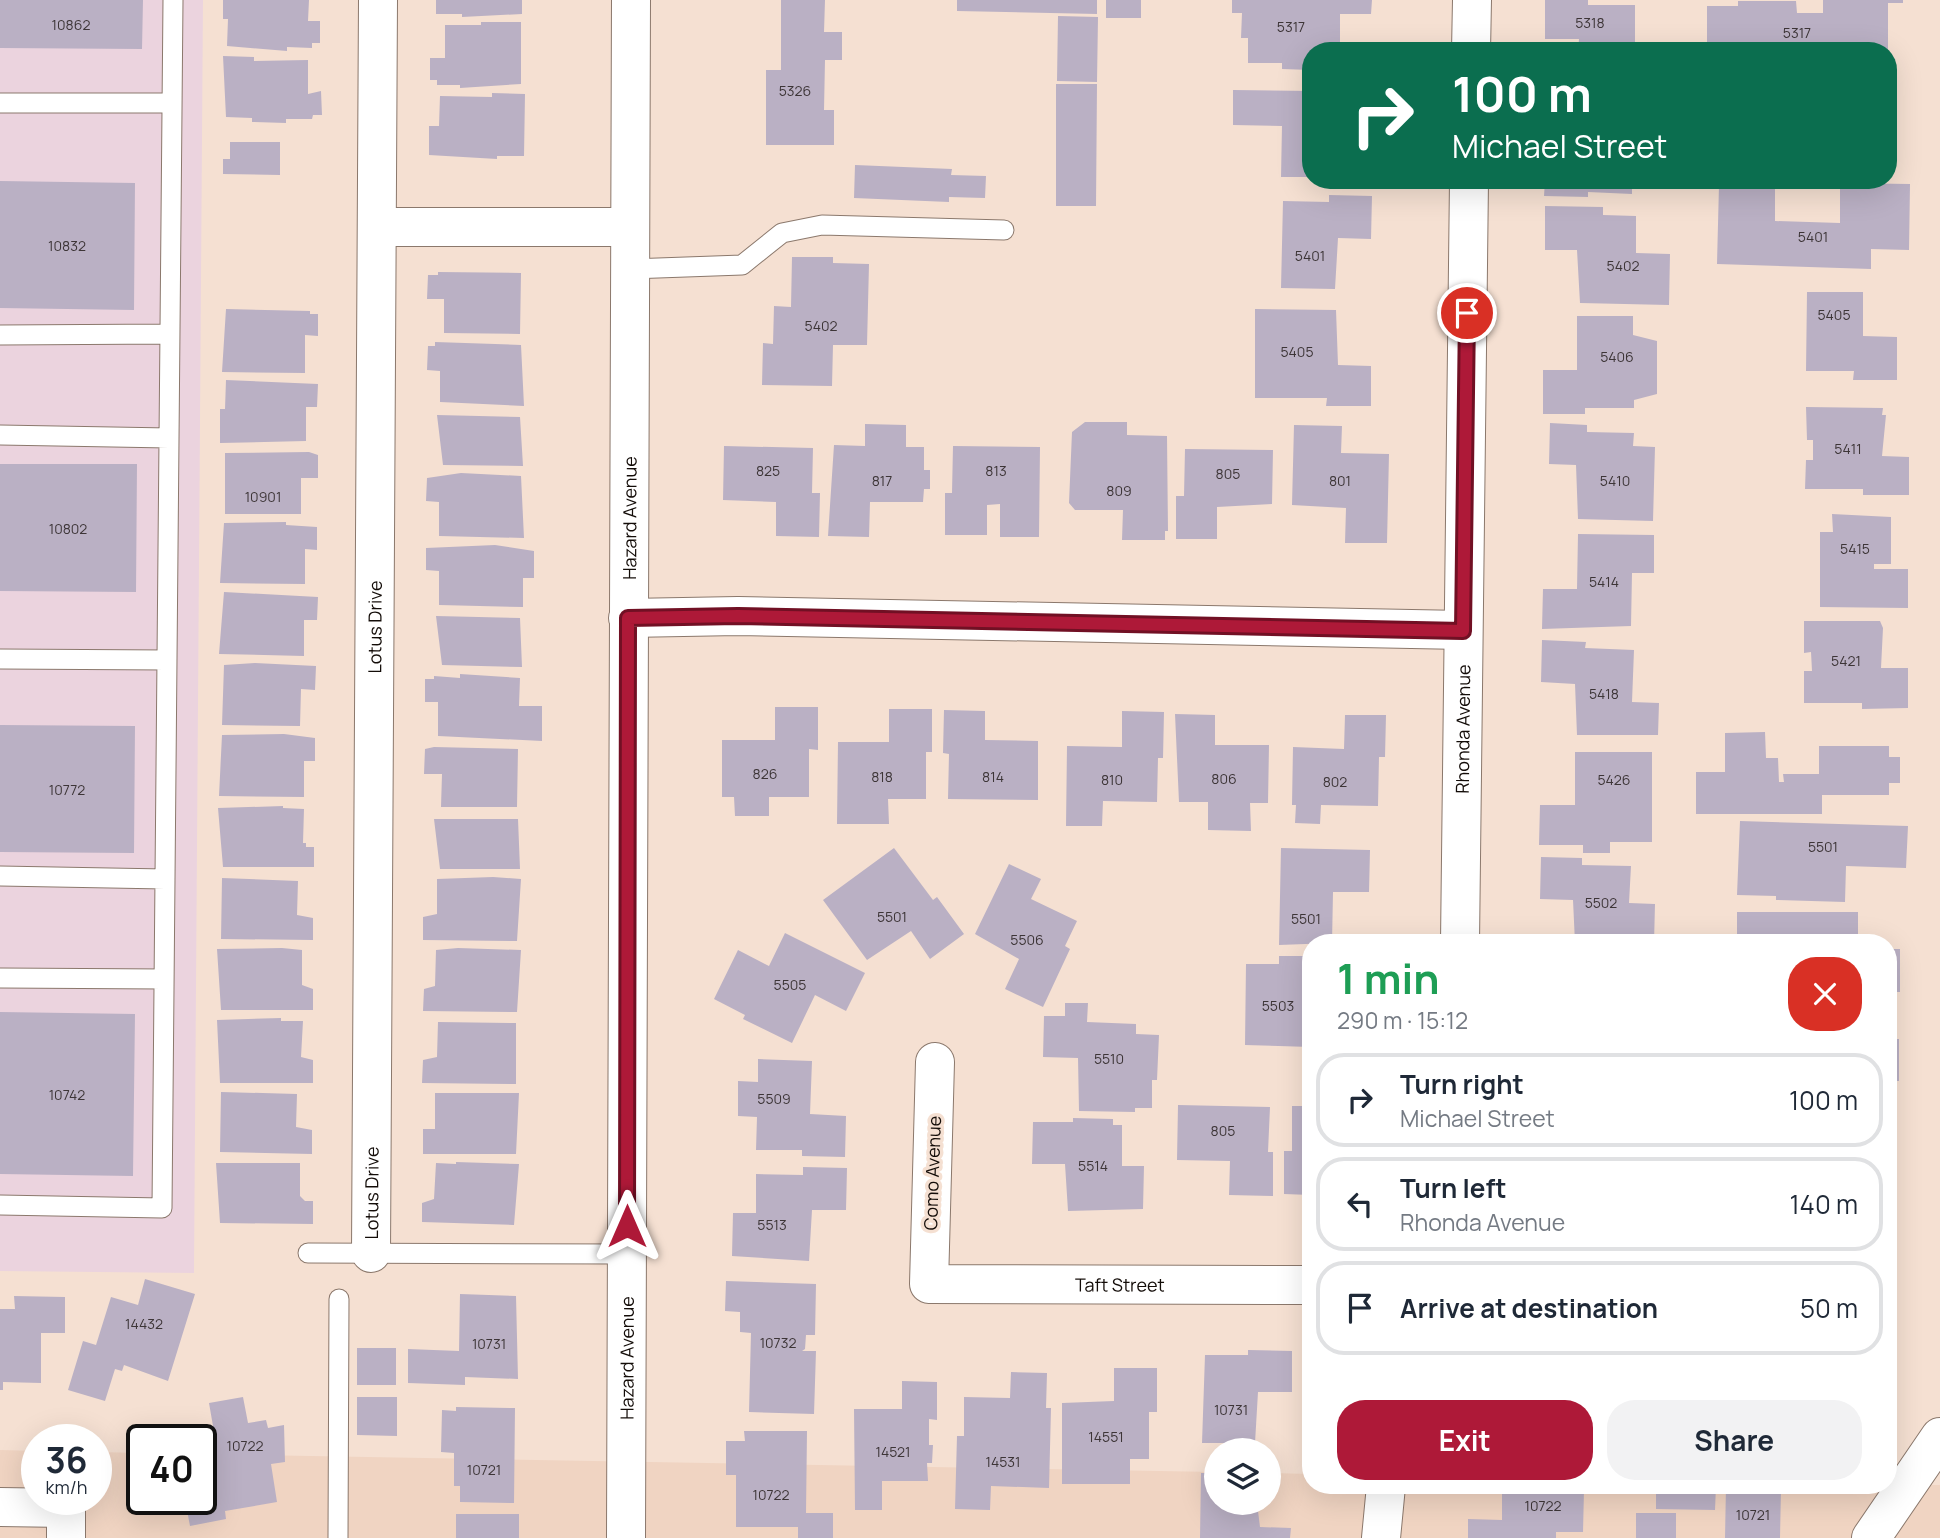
<!DOCTYPE html>
<meta charset="utf-8">
<style>
:root{--surface:#fff;--page:#f2f2f3;--text:#1f2937;--muted:#747a83;--line:#e0e1e3;--accent:#ae1938}
body{margin:0;font-family:Manrope,sans-serif;background:var(--page);color:var(--text);height:100vh;display:flex;flex-direction:column;font-size:26px;white-space:nowrap}
*{box-sizing:border-box;margin:0}
p{font-size:23px;color:var(--muted)}
.icon{flex:none;width:38px;height:38px;fill:none;stroke:currentColor;stroke-width:2;stroke-linecap:round;stroke-linejoin:round}
.map{position:relative;flex:1;overflow:hidden}
.drawer{position:absolute;left:1302px;top:934px;width:595px;height:560px;display:flex;flex-direction:column;background:var(--surface);border-radius:28px;box-shadow:0 7px 28px #0002}
.drawer>*{flex:none}
.top-card{position:absolute;left:1302px;top:42px;width:595px;height:147px;border-radius:28px;box-shadow:0 7px 28px #0002;background:#0b6e4f;color:#fff;overflow:hidden}
.controls{position:absolute;left:1204px;top:1438px;display:grid;gap:14px}
.controls a{display:grid;place-items:center;width:77px;height:77px;border-radius:50%;background:var(--surface);box-shadow:0 7px 28px #0002;font-size:35px}
.speed{position:absolute;left:21px;top:1424px;display:flex;gap:14px;font-size:35px;font-weight:700;text-align:center}
.speed>*{display:grid;place-content:center;width:91px;height:91px;border-radius:50%;background:var(--surface);box-shadow:0 7px 28px #0002;line-height:1}
.speed small{font-size:18px;font-weight:400}
.speed .limit{border:4px solid #111;border-radius:10px;background:#fff;color:#111}
.pin{position:absolute;display:grid;place-items:center;width:60px;height:60px;color:#fff;margin:-30px;border:4px solid #fff;border-radius:50%;box-shadow:0 2px 7px #0007}
.me{position:absolute;width:77px;margin:-38px;rotate:0deg;stroke-linejoin:round;filter:drop-shadow(0 0 5px #0008)}
.turn{display:flex;align-items:center;gap:24px;height:147px;padding:0 35px;font-size:32px}
.turn .icon{width:91px;height:91px;stroke-width:2.5}
.turn b{display:block;font-size:49px;line-height:60px}
.round{display:grid;place-items:center;flex:none;width:74px;height:74px;border-radius:28px;background:var(--page)}
.overview{display:flex;align-items:center;justify-content:space-between;height:119px;padding:0 35px}
h1{font-size:42px;font-weight:700;line-height:52px;color:#1e9e55}
.button{display:flex;gap:14px;margin-top:auto;padding:14px 35px}
.button a{flex:1;height:80px;border-radius:28px;background:var(--accent);color:#fff;font-size:28px;font-weight:700;line-height:80px;text-align:center}
.button a+a{background:var(--page);color:var(--text)}
ul{padding:0;list-style:none}
li{display:flex;align-items:center;gap:21px;height:94px;margin:0 14px 10px;padding:0 21px;border:4px solid var(--line);border-radius:28px}
li div{flex:1}
li b{display:block;font-size:26px}
li em{font-style:normal}
.map>svg:first-child{display:block}
</style>
<div class="map">
<svg width="1940" height="1538" viewBox="0 0 1940 1538">
<rect width="100%" height="100%" fill="#f5e0d2"/>
<path fill="#f0d4c2" d="M0 1450 37 1451V1500H96V1452L142 1453V1500H201V1454L1216 1472V1503H1269V1473L1311 1474V1486L1940 1485V1538H0Z"/>
<path fill="#ebd3de" d="M0 0H203L194 1273 0 1271Z"/>
<path fill="#bab0c4" d="M0 0H143L142 49 0 48Z
M223 0H309L308 21H320V43H312V48L287 47V51L227 46 228 19H223Z
M436 0H522V14L462 17V14H436Z
M781 0H825L824 32H842V60H825L824 110H834V145H766V70H781Z
M957 0H1097V14L957 11Z
M1106 0H1141V18H1106Z
M1232 0H1372L1371 14H1340V51H1311V70L1282 69V63H1248V38H1241L1242 13H1232Z
M1545 0H1588V5H1635V51H1578L1579 39H1545Z
M1823 0H1903V3H1888V51H1707V6H1738V1H1796L1797 13H1823Z
M1058 16 1098 17 1097 82 1057 81Z
M481 22H521V84L460 88V85H437V80H430V58H445V25H481Z
M223 56 254 57V61L308 60V94L321 91 322 115H313L312 119H286V123L252 122V118L226 117Z
M1056 84H1097L1096 206H1056Z
M1233 90 1311 91V177H1281L1282 126 1233 125Z
M492 93 525 94 524 156H497V159L429 155V126H439L440 96 492 97Z
M230 142H280V175L223 174V159H230Z
M855 165 952 169 951 175 986 176 985 198 949 197V202L854 198Z
M1329 180H1372V185L1329 184Z
M1545 180H1632V194L1588 192V197L1544 196Z
M0 181 135 183 134 310 0 308Z
M1840 183 1910 184 1909 250 1871 249V269L1717 264 1719 185 1775 186V221L1840 223Z
M1329 195 1372 196 1371 239 1338 238 1335 289 1281 288 1283 201 1329 202Z
M1545 206 1603 207V215L1636 216V253L1670 254 1669 305 1580 303 1577 250H1545Z
M792 257H833V263L869 264 867 345H833L832 386 762 385 763 343 773 344 774 306 791 307Z
M438 272 521 273 520 334 444 333V299H427L428 275H438Z
M1807 292H1863V336L1897 337V380H1853L1854 371H1806Z
M226 309 310 311V314H318V336L305 335V373L222 372Z
M1255 309 1336 310 1338 365 1371 366V406H1326L1327 398H1255Z
M1577 316H1633V335L1657 341V394L1634 400V408H1585V414H1543V370H1577Z
M435 342 521 345 524 406 440 402V371L427 370 428 346H435Z
M226 380 318 384 317 407H306V441L220 443V409H225Z
M1806 407 1883 408 1882 415H1886L1882 456 1909 457V495H1863V489H1805L1806 460H1813V440H1807Z
M437 415 520 417 523 466 443 465Z
M1085 422H1127V435L1167 436 1168 531H1165V540H1122L1123 510H1075L1069 503 1072 432Z
M1550 423 1587 425V432L1634 433 1633 446 1655 447 1653 521 1578 519 1576 465 1549 464Z
M865 424 906 425V447H924V470H930V489H924L923 502H870L869 537 828 536 834 445 865 446Z
M1294 425 1342 426 1341 453 1389 454 1387 543H1345L1346 508 1292 505Z
M724 446 813 448 812 493H820L819 537 776 536V502L723 500Z
M953 446 1040 447 1039 537H1000V504L987 505V535H945V493H952Z
M1185 449 1273 450 1272 504 1217 507V539H1176V496H1184Z
M309 452 318 455V478H301V514H225V453Z
M0 464H137L136 592 0 591Z
M461 473 521 476 524 538 439 536V502L426 501 427 478Z
M1832 514 1891 517V564H1874V569H1908V608L1820 607V532H1833Z
M286 522V525L317 527V550L305 549V584L220 583 224 523Z
M1578 534 1654 535V573H1632L1631 626 1542 629 1543 589H1577Z
M495 545 534 551V578H523V607L439 605V571L426 570V548Z
M224 592 318 597 317 620H304V656L219 654Z
M436 616 520 618 522 667 442 665Z
M1804 621H1880L1883 628 1881 668H1908V708L1862 709V703H1804V671H1812L1811 652 1804 653Z
M1542 640 1586 642 1585 648 1634 650 1632 702 1659 703 1658 735H1577L1575 684 1541 682Z
M255 663 316 666 315 690 301 689 300 726 222 725 224 665Z
M460 674 520 678 519 706H542V741L438 736V702H425V679H434V676L460 678Z
M775 707H818V750L809 749V797H769V816H735L734 797H722V740H775Z
M889 709H932V752H926V799H888L889 824H837L838 742H889Z
M944 710 985 711V740L1038 741V800L948 799 949 754 943 753Z
M1122 711 1164 712 1163 758H1158L1157 802 1103 801 1102 826H1066L1067 746 1122 747Z
M1175 714 1215 715V745H1269L1268 803H1250L1251 831 1208 830V802H1179Z
M1345 715H1386L1385 757H1379L1378 806 1321 805 1320 824 1295 823 1296 805H1292L1293 747 1344 749Z
M0 725 135 726 134 853 0 852Z
M1765 732 1766 758H1778L1779 782H1784L1783 774H1819V746H1889V757H1900V783H1889V795H1822V814H1696V772H1725V733Z
M284 734 315 738V761H304V797L219 796 222 735Z
M434 747 518 749 517 807H441L442 774H424L425 749Z
M1575 752H1652V842H1610V853H1583V845H1539L1540 805H1575Z
M283 806V808L304 809 303 843H306V847H314V867H223L218 808Z
M434 819H518L520 869H440Z
M1740 821 1908 826 1906 868 1846 866 1845 902 1776 900V896L1737 895Z
M894 848 933 900 937 897 964 934 930 959 911 931 867 960 823 900Z
M1281 848 1370 850 1369 892H1333L1332 943 1279 945Z
M1541 857 1582 858V865L1631 866 1629 903 1655 904 1654 943H1575L1573 900 1540 899Z
M1009 864 1041 879 1031 899 1077 921 1065 946 1070 949 1043 1007 1005 989 1019 959 975 934Z
M493 877 521 879 517 941 423 940V917L437 914V879Z
M222 878 298 881 297 915 313 918V940L221 939Z
M1737 912H1858V943H1737Z
M785 933 865 973 846 1011 815 995 792 1043 743 1019 745 1015 714 999 738 950 769 966Z
M282 948 302 950V985L313 989V1010H221L217 949Z
M458 948 521 950 517 1012 423 1011 424 989 435 986 436 950Z
M1888 949H1900V992H1888Z
M1279 956H1311V1047L1245 1045 1246 964H1279Z
M1065 1003H1088L1087 1022 1136 1024V1034L1159 1035 1157 1080H1152V1108H1135V1112L1079 1111 1078 1058 1043 1057 1044 1016H1065Z
M0 1012 135 1014 133 1176 0 1174Z
M281 1018V1021H303L301 1057 313 1060V1083H220L217 1020Z
M438 1022 516 1023V1084L422 1083 423 1060 437 1057Z
M1888 1039H1899V1081H1888Z
M758 1059 812 1061 810 1114 846 1116 845 1157 802 1156V1150H756L757 1117 738 1116V1081L758 1082Z
M221 1092 297 1094 296 1127 312 1130V1154L220 1152Z
M435 1093H519L516 1154H423V1129H435Z
M1178 1105 1270 1107 1268 1152H1273V1196L1229 1195 1230 1161 1177 1160Z
M1292 1106H1311V1195L1284 1194V1151H1292Z
M1073 1118 1113 1119V1125H1122V1166H1144L1143 1209 1068 1211 1065 1164H1032L1033 1122H1073Z
M456 1162 519 1164 514 1225 422 1222V1203L434 1199 436 1163 456 1164Z
M216 1163H300V1196L305 1201H313V1224L220 1223Z
M803 1167 847 1168 846 1210H812L809 1261 732 1256 733 1213H756V1174L803 1175Z
M145 1279 195 1294 168 1381 124 1365 122 1371 115 1369 105 1401 68 1390 83 1341 96 1345 111 1297 138 1305Z
M726 1281 816 1284 815 1335H806L805 1349 802 1351H816L814 1414 749 1412 751 1333 740 1332V1312L725 1311Z
M460 1294 516 1296 518 1379 465 1377V1385L408 1383V1349L459 1351Z
M14 1296 65 1297V1333H41V1383L3 1382V1390H0V1309H15Z
M357 1348H396V1385H357Z
M1248 1350 1292 1351V1392H1258L1255 1443H1202L1205 1355H1248Z
M1114 1368H1157V1412H1149V1459H1130V1484H1062V1403L1114 1401Z
M1011 1372 1047 1373 1046 1408H1051L1049 1488 991 1486 990 1510 955 1509 957 1436H964V1397L1010 1398Z
M902 1381 937 1382V1420L929 1419V1445H933L932 1463H927L928 1481H882V1510H855L854 1409H902Z
M243 1397 248 1423 266 1420 268 1428 284 1425 285 1462 271 1464 277 1502 225 1511 226 1519 190 1526 185 1500H201V1485L213 1484 202 1428 213 1426 209 1403Z
M357 1397H397V1436L357 1435Z
M456 1407 515 1408 514 1503 460 1502V1486H454V1453L441 1452 442 1410 456 1411Z
M744 1431H807L806 1513H833V1538H798V1527H736V1475H726V1441H745Z
M1201 1473H1216V1503H1257L1260 1527 1291 1528 1290 1538H1200Z
M1502 1486H1555V1489L1584 1490 1583 1532H1556V1538H1468V1519L1502 1520Z
M1656 1486H1716L1715 1510 1656 1509Z
M1726 1486H1815V1489H1781L1780 1538H1725Z
M1636 1513H1676V1538H1636Z
M456 1514H519V1538H456Z"/>
<g fill="none" stroke-linecap="round" stroke-linejoin="round">
<g stroke="#8b786c" stroke-width="21">
<path id="lane" d="M0 103H172
M630 269 742 265 782 233 822 225 1004 230
M0 335 170 334
M0 435 169 438
M0 659 167 660
M0 876 165 879
M0 978 164 979
M0 1205 162 1208 173 0
M308 1253 627 1254
M338 1538 339 1299"/>
</g>
<g stroke="#8b786c" stroke-width="40">
<g id="street">
<path d="M1471 51 1472 0"/>
<path d="M377 227H630"/>
<path d="M628 618 738 616 1463 630"/>
<path id="s1" d="M1460 943 1469 180"/>
<path id="s2" d="M935 1062 929 1284 1311 1285"/>
<path id="s3" d="M371 1253 378 0"/>
<path d="M0 1507 66 1508V1538"/>
<path d="M1381 1538 1386 1486"/>
<path d="M1871 1538 1940 1437"/>
</g>
</g>
<g stroke="#8b786c" stroke-width="40">
<g id="secondary">
<path id="s4" d="M626 1538 631 0"/>
</g>
</g>
<use href="#lane" stroke="#fff" stroke-width="19"/>
<use href="#street" stroke="#fff" stroke-width="38"/>
<use href="#secondary" stroke="#fff" stroke-width="38"/>
</g>
<g fill="none" stroke-linecap="round" stroke-linejoin="round">
<g stroke="#711024" stroke-width="18">
<path id="route" d="M627 1226 628 618 738 616 1463 631 1467 313"/>
</g>
<use href="#route" stroke="#ae1938" stroke-width="12"/>
</g>
<g text-anchor="middle" dominant-baseline="central" stroke-width="7" stroke-linejoin="round" paint-order="stroke">
<g font-size="14" fill="#3d3537">
<text x="1590" y="22">5318</text>
<text x="71" y="24">10862</text>
<text x="1291" y="26">5317</text>
<text x="1797" y="32">5317</text>
<text x="795" y="90">5326</text>
<text x="1813" y="236">5401</text>
<text x="67" y="245">10832</text>
<text x="1310" y="255">5401</text>
<text x="1623" y="265">5402</text>
<text x="1834" y="314">5405</text>
<text x="821" y="325">5402</text>
<text x="1297" y="351">5405</text>
<text x="1617" y="356">5406</text>
<text x="1848" y="448">5411</text>
<text x="768" y="470">825</text>
<text x="996" y="470">813</text>
<text x="1228" y="473">805</text>
<text x="882" y="480">817</text>
<text x="1340" y="480">801</text>
<text x="1615" y="480">5410</text>
<text x="1119" y="490">809</text>
<text x="263" y="496">10901</text>
<text x="68" y="528">10802</text>
<text x="1855" y="548">5415</text>
<text x="1604" y="581">5414</text>
<text x="1846" y="660">5421</text>
<text x="1604" y="693">5418</text>
<text x="765" y="773">826</text>
<text x="882" y="776">818</text>
<text x="993" y="776">814</text>
<text x="1224" y="778">806</text>
<text x="1112" y="779">810</text>
<text x="1614" y="779">5426</text>
<text x="1335" y="781">802</text>
<text x="67" y="789">10772</text>
<text x="1823" y="846">5501</text>
<text x="1601" y="902">5502</text>
<text x="892" y="916">5501</text>
<text x="1306" y="918">5501</text>
<text x="1027" y="939">5506</text>
<text x="790" y="984">5505</text>
<text x="1278" y="1005">5503</text>
<text x="1109" y="1058">5510</text>
<text x="67" y="1094">10742</text>
<text x="774" y="1098">5509</text>
<text x="1223" y="1130">805</text>
<text x="1093" y="1165">5514</text>
<text x="772" y="1224">5513</text>
<text x="144" y="1323">14432</text>
<text x="778" y="1342">10732</text>
<text x="489" y="1343">10731</text>
<text x="1231" y="1409">10731</text>
<text x="1106" y="1436">14551</text>
<text x="245" y="1445">10722</text>
<text x="893" y="1451">14521</text>
<text x="1003" y="1461">14531</text>
<text x="484" y="1469">10721</text>
<text x="771" y="1494">10722</text>
<text x="1543" y="1505">10722</text>
<text x="1753" y="1514">10721</text>
</g>
<g font-size="18" fill="#130c08" stroke="#f5e0d2">
<text stroke="none"><textPath href="#s4" startOffset="1020">Hazard Avenue</textPath></text>
<text stroke="none"><textPath href="#s3" startOffset="626">Lotus Drive</textPath></text>
<text stroke="none"><textPath href="#s1" startOffset="214">Rhonda Avenue</textPath></text>
<text transform="translate(932 1173) rotate(-88)">Como Avenue</text>
<text stroke="none"><textPath href="#s3" startOffset="60">Lotus Drive</textPath></text>
<text stroke="none"><textPath href="#s2" startOffset="413">Taft Street</textPath></text>
<text stroke="none"><textPath href="#s4" startOffset="180">Hazard Avenue</textPath></text>
</g>
</g>
</svg>
<div class="controls">
<a><svg class="icon" aria-label="layers" viewBox="0 0 24 24"><path d="M12 4l9 5-9 5-9-5zM3 14l9 5 9-5"/></svg></a>
</div>
<div class="speed"><div>36<small>km/h</small></div><div class="limit">40</div></div>
<div class="pin" style="left:1467px;top:313px;background:#d93025"><svg class="icon" aria-label="arrive" viewBox="0 0 24 24"><path d="M6 21V4h12l-3 4 3 4H6"/></svg></div>
<svg class="me" style="left:627px;top:1226px" viewBox="-20 -20 40 40"><path d="M0-17L14 15 0 8-14 15z" fill="#ae1938" stroke="#fff" stroke-width="4"/></svg>
<div class="top-card">
<div class="turn"><svg class="icon" aria-label="right" viewBox="0 0 24 24"><path d="M7 20v-9h11M14 6l5 5-5 5"/></svg><div><b>100 m</b>Michael Street</div></div>
</div>
<section class="drawer">
<div class="overview"><div><h1>1 min</h1><p>290 m · 15:12</p></div><a class="round" style="background:#d93025;color:#fff"><svg class="icon" aria-label="close" viewBox="0 0 24 24"><path d="M6 6l12 12M18 6L6 18"/></svg></a></div>
<ul>
<li><svg class="icon" aria-label="right" viewBox="0 0 24 24"><path d="M7 20v-9h11M14 6l5 5-5 5"/></svg><div><b>Turn right</b><p>Michael Street</p></div><em>100 m</em></li>
<li><svg class="icon" aria-label="left" viewBox="0 0 24 24"><path d="M17 20v-9H6M10 6l-5 5 5 5"/></svg><div><b>Turn left</b><p>Rhonda Avenue</p></div><em>140 m</em></li>
<li><svg class="icon" aria-label="arrive" viewBox="0 0 24 24"><path d="M6 21V4h12l-3 4 3 4H6"/></svg><div><b>Arrive at destination</b></div><em>50 m</em></li>
</ul>
<div class="button"><a>Exit</a><a>Share</a></div>
</section>
</div>
